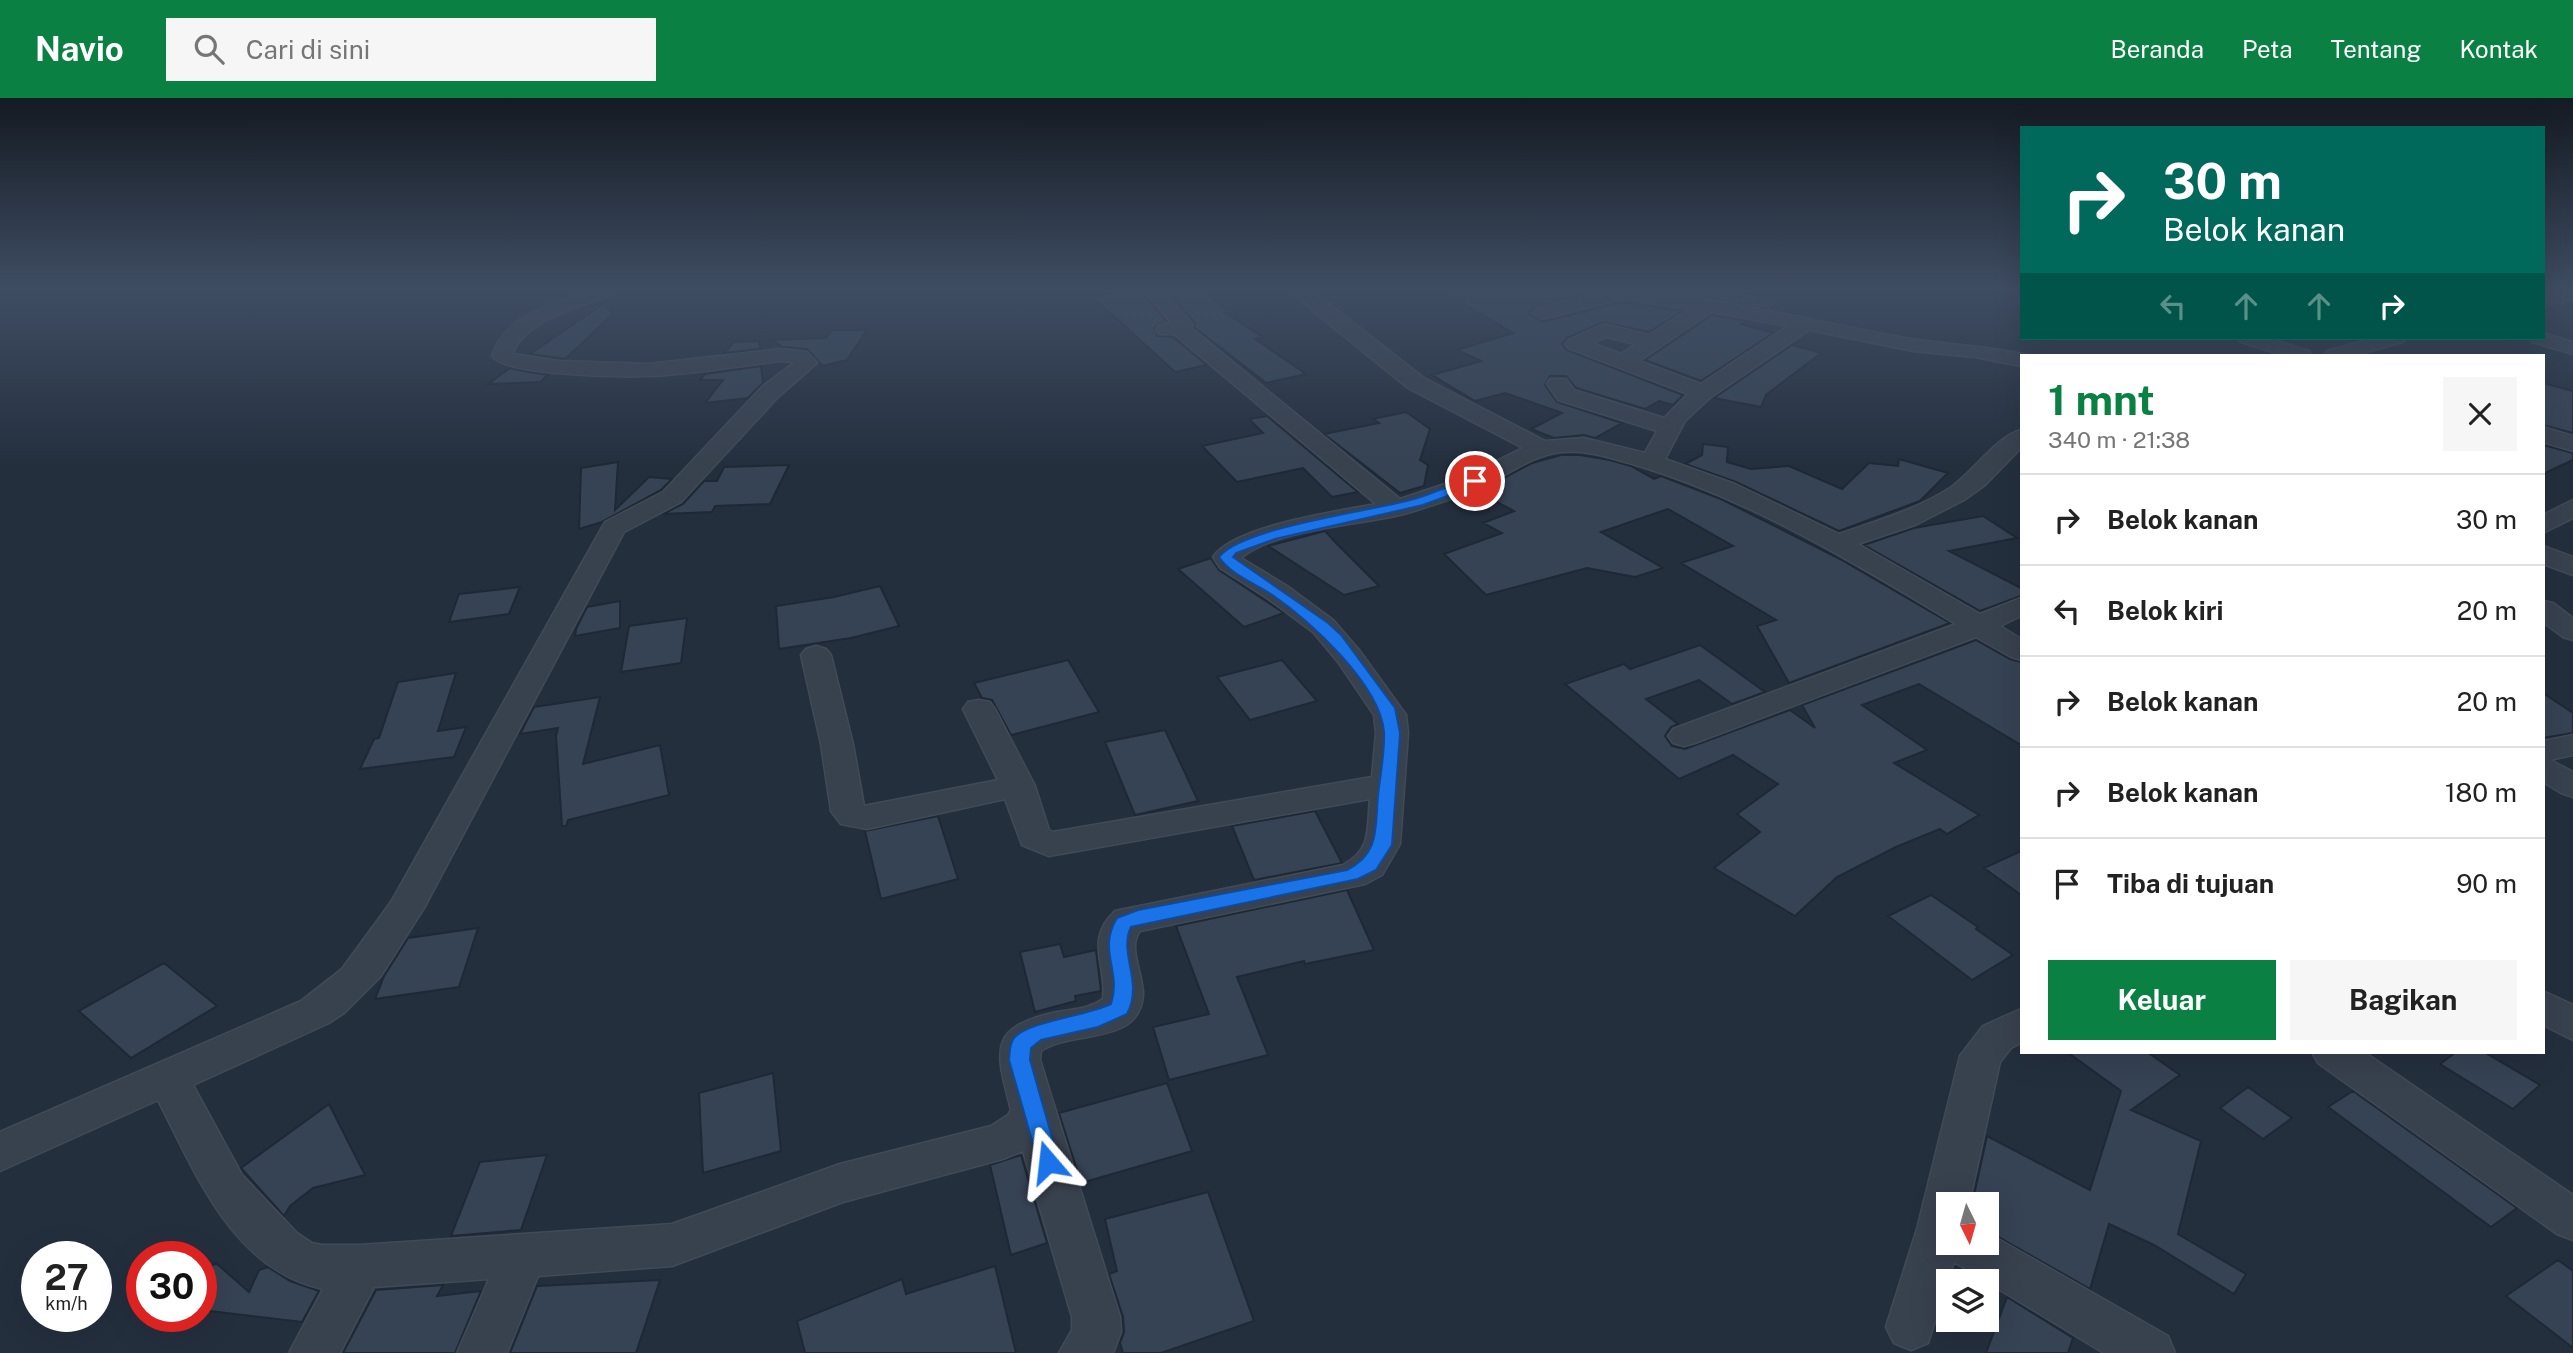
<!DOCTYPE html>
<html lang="id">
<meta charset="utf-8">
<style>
:root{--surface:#fff;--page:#f6f6f6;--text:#222;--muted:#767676;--line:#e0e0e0;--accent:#0b8043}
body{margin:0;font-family:"Public Sans",sans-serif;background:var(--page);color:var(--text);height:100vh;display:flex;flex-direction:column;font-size:26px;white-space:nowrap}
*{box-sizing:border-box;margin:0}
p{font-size:23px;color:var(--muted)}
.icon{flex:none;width:38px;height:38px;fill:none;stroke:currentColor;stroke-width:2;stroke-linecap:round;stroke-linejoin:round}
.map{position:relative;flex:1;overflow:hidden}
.sheet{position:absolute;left:2020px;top:256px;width:525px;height:700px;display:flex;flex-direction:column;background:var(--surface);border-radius:0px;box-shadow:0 7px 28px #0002}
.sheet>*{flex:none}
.top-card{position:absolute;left:2020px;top:28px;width:525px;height:214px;border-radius:0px;box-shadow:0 7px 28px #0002;background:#00695c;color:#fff;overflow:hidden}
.needle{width:46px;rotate:175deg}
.controls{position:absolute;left:1936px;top:1094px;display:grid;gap:14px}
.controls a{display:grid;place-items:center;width:63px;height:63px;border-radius:0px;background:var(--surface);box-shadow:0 7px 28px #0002;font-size:35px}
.speed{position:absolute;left:21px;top:1143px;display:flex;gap:14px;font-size:35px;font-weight:700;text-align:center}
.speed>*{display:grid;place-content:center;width:91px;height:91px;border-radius:50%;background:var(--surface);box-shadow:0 7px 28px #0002;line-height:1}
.speed small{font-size:18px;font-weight:400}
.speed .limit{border:10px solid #d22;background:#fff;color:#111}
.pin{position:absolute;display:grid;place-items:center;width:60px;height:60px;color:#fff;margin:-30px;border:4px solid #fff;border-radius:50%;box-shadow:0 2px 7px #0007}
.me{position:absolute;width:77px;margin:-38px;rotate:343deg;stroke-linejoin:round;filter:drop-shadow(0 0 5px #0008)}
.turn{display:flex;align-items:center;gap:24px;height:147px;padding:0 28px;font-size:32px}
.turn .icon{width:91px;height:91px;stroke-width:2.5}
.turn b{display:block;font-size:49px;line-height:60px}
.lanes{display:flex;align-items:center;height:66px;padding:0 28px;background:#0003;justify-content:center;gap:35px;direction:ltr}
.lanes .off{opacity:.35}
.round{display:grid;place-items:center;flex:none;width:74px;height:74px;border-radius:0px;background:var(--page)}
.head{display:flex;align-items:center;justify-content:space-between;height:119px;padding:0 28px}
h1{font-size:42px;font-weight:700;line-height:52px;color:var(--accent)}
.primary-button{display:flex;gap:14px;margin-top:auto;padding:14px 28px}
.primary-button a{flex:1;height:80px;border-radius:0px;background:var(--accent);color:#fff;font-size:28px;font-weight:700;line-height:80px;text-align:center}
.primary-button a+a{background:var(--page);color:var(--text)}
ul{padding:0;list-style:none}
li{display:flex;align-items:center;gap:21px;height:91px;padding:0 28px;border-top:2px solid var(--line)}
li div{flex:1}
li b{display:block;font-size:26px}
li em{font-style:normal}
header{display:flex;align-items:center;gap:42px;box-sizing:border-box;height:98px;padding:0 35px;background:var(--accent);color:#fff}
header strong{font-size:33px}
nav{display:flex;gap:38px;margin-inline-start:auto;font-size:24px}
.search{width:490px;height:63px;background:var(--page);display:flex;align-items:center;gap:18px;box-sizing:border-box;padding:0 24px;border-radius:0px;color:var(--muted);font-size:26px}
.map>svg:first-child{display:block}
</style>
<header>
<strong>Navio</strong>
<div class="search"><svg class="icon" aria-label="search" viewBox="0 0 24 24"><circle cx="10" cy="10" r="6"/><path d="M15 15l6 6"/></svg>Cari di sini</div>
<nav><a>Beranda</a><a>Peta</a><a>Tentang</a><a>Kontak</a></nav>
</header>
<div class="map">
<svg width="2573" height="1255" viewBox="0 0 2573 1255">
<rect width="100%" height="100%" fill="#242f3e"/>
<path fill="#364354" stroke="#1f2835" stroke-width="2" d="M1125 192H1140L1166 223 1154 230 1157 238 1173 239 1207 267 1175 274 1092 198Z
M1166 192H1201L1231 215H1225L1263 239 1255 241 1306 276 1266 285 1194 229 1195 225Z
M1440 192H1589L1591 194 1533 209 1529 216 1543 224 1621 204 1683 213 1649 234 1603 224 1567 240 1562 246 1567 252 1683 297 1673 307 1659 303 1645 311 1576 290 1566 278H1550L1545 287 1557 304 1622 325 1595 340 1584 337 1554 340 1531 331 1562 315 1505 295 1475 303 1432 277 1481 263 1457 252 1513 235Z
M1646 192H1730L1780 202 1770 211Z
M604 205 613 216 565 261 530 256Z
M1712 217 1748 223 1741 226 1773 235 1701 283 1645 262Z
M832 232H867L847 262 822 268 807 251 783 249 771 242 826 240Z
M759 243 760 251 724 255 734 244Z
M1792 247 1821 255 1766 297 1761 309 1714 300Z
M761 268 763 285 748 300 705 305 723 282H700L705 276Z
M510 270 518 272 548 277 540 284 488 286Z
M2543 285 2573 293V335L2543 327Z
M1406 314 1430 331 1420 362 1428 367 1424 388 1400 395 1324 336 1379 325 1373 321Z
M1267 318 1358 394 1332 399 1303 370 1237 384 1202 348 1263 335 1249 321Z
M1703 346 1728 349 1727 364 1751 371 1789 368 1842 391 1869 365 1898 368 1899 361 1948 375 1920 403 1839 433 1736 384 1685 366 1702 357Z
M2543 347 2573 355V362L2543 376Z
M1561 357H1580L1610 362 1631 368 1654 381 1661 378 1721 401 1840 461 1950 525 1789 585 1757 528 1776 522 1681 465 1733 448 1668 411 1601 434 1663 470 1635 479 1587 470 1486 497 1444 456 1502 435 1483 425 1514 413 1477 394 1532 365Z
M618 364 615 412 649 379 672 381 661 392 602 424 579 431 581 370Z
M789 367 770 406 715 408 712 414 663 416 683 406 704 383H717L724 369Z
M1983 418 2017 440 1949 453 2021 490V498L1980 513 1864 447 1914 430Z
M1325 433 1337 446 1379 488 1344 497 1268 448Z
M1211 460 1219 472 1284 515 1244 529 1178 471Z
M880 488 899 528 851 540 779 551 776 508 834 499Z
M520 489 509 516 449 524 459 496Z
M620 503V530L575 538 576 531 587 509Z
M687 520 681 565 621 574 629 528Z
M1976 542 2010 561 2021 564V647L1919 586 1862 607 1927 652 1894 665 1979 717 1947 736 1940 731 1896 749 1837 779 1795 818 1714 770 1760 734 1737 716 1778 686 1733 657 1679 681 1565 586 1624 566 1630 571 1700 547 1765 594 1732 606 1699 582 1646 601 1678 626 1671 629 1665 638 1672 648 1685 651 1790 612 1815 630 1802 607Z
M1068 562 1099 614 1011 637 992 602 982 600 974 585Z
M1282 562 1317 603 1250 622 1217 579Z
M456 575 438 633 466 629 454 659 360 671 374 641 379 640 398 584Z
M2543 595 2573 615V635L2543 640Z
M600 599 583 666 660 647 669 697 568 722 566 728H562L556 638 558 630 520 636 534 609Z
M1165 632 1198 703 1135 717 1105 644Z
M1315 713 1342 765 1254 782 1232 728Z
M938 718 958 781 881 801 865 733Z
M2021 753V797L1984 770Z
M1347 792 1374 852 1305 866 1304 863 1237 879 1268 957 1169 982 1153 929 1209 916 1176 828Z
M1931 797 1978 829 1976 831 2013 857 1972 882 1888 818Z
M478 830 459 889 375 901 384 878 408 840Z
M1060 846 1064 859 1096 852 1101 893 1075 898 1076 903 1035 914 1020 854Z
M164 865 217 908 131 960 79 913Z
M2067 954H2147L2180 977 2131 1012 2201 1043 2178 1136 2246 1176 2234 1196 2154 1147 2109 1126 2090 1191 1986 1132V1106H1972L1987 1038 2090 1092 2121 993Z
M2456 954H2484L2540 987 2513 1011 2440 966Z
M773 975 781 1053 703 1075 699 995Z
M1167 985 1192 1053 1081 1085 1059 1015Z
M2248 989 2292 1020 2263 1041 2220 1010Z
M2353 993 2517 1110 2491 1129 2328 1009Z
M329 1006 365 1077 313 1090 290 1108 284 1118 241 1070Z
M547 1057 521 1132 451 1138 480 1064Z
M1021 1057 1047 1145 1011 1157 990 1067Z
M1208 1094 1254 1223 1161 1255H1123L1120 1245 1124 1234 1123 1219 1109 1176 1117 1173 1105 1121Z
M2558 1162 2573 1173V1250L2506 1198Z
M216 1165 249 1194 259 1172 268 1169 290 1183 319 1193 302 1224 201 1212V1176Z
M995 1168 1016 1255H805L797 1223 902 1181 906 1196Z
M660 1182 636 1255H510L537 1188Z
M443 1187 437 1198 481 1193 455 1255H343L376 1192Z
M2007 1199 2073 1240 2068 1255H1986Z"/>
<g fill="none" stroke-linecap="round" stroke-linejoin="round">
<g stroke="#414a57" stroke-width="3">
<path id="minor" d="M588 192H615L613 196C584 207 522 223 513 256L559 263 649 266 781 251 807 254 817 265 778 299 681 404 624 434 424 810 381 878 344 915 329 925 193 987 242 1077 297 1135 312 1145 322 1147H360L672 1126 840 1066 991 1028 1008 1017 1011 1012C996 953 986 929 1057 914 1074 911 1089 911 1103 901 1107 866 1084 842 1115 813L1343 767C1372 752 1367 730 1370 701L1049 758 1022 747 1005 701 867 731 841 726 831 713 821 646 801 557 806 551 816 548 826 551 831 557 853 646 864 708 998 682 963 611 968 604 979 602 990 604 995 611 1035 688 1049 732 1053 734 1372 679 1376 635 1374 617 1338 564 1313 534 1267 500 1220 470 1213 459C1234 428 1338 413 1376 406L1174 236H1159L1156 232 1159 228 1171 224 1143 192H1162L1193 227 1191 230 1400 401 1457 382 1523 350 1408 290 1296 199 1294 195 1296 192H1311L1424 280 1545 343 1584 340 1645 355 1657 333 1558 302 1547 286 1550 281H1566L1574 292 1664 320 1688 296 1568 250 1565 246 1568 242 1604 226 1649 237 1690 211 1621 201 1542 221 1532 215 1535 211 1595 196 1592 192C1701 192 1804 223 1911 241 1950 247 1989 248 2027 257H2021V268L1975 259 1913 253 1809 232 1711 299 1685 323 1665 361 1735 386 1839 436C1876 423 1916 412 1950 390 1972 375 1997 338 2021 332V350L1985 387 1964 402 1915 427 1858 446 1980 516 2021 500V518L2000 528 2021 541V562L2011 559 1976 539 1695 645 1684 648 1673 645 1668 638 1673 631 1956 526C1855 465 1753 403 1639 368 1614 361 1587 351 1561 354 1533 357 1509 376 1484 388 1458 400 1431 408 1404 416 1359 427 1276 431 1241 460L1287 488 1333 522 1359 552 1406 617 1408 635 1400 746 1382 777 1365 786 1140 833C1127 849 1144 878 1143 897 1140 948 1070 932 1041 953L1040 962 1120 1219 1121 1234 1113 1255H1059L1072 1232V1219L1023 1053 1003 1061 843 1104 672 1168 538 1178 507 1255H457L489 1181 374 1189 340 1255H289L323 1191C233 1172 196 1076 158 1002L0 1073V1034L301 903 342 871 391 804 605 424 663 394 762 289 795 264 781 263C737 268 692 277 648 278 621 279 506 278 492 258 504 218 553 205 588 192ZM1711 214 1788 228 1701 286 1639 263ZM1606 239 1636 246 1621 256 1592 245Z
M2565 192H2573V202L2543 208V196Z
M2543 235 2573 244V256L2532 244 2529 240H2543Z
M2238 240H2268L2309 253 2312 257H2282L2241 244Z
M2374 240H2406L2403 244 2356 257H2324L2327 253Z
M2543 329 2573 338V353L2543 344Z
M2573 402V420L2543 435V417Z
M2543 448 2573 459V477L2543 466Z
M2543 503 2553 505 2573 520V542L2563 539 2543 524Z
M2573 637V657L2550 662 2573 674V699L2561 695 2543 684V643Z
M2543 893 2573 907V942L2543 927Z
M2021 911V945L2011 950 2000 964 1969 1106H1948V1144H1986V1134L2168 1238 2175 1255H2104L1954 1164 1928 1245 1911 1252 1894 1245 1886 1229 1917 1131 1960 958 1983 928Z
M2312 954H2364L2573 1097V1142L2557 1136 2318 965Z"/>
</g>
<use href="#minor" fill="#38414e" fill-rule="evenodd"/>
</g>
<linearGradient id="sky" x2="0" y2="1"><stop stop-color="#141a22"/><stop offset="0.52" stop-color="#3f4d63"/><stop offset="1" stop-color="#3f4d63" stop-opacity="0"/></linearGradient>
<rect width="2573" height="368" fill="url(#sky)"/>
<path fill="#1a73e8" stroke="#114b97" stroke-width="2" d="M1475 379 1480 380V386L1423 407 1275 441 1236 455 1233 459 1328 525 1341 537 1395 610 1400 635 1392 747 1376 772 1358 781 1131 829C1118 855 1144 884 1127 916L1098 929 1041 942 1031 950 1030 962 1059 1064 1056 1070 1048 1073 1040 1070 1009 962C1010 955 1009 946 1014 940 1029 923 1086 918 1111 906 1122 873 1097 853 1117 820L1138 812 1347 772C1380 755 1375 731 1378 698 1380 678 1385 655 1384 634 1380 586 1309 522 1271 496 1254 485 1230 476 1219 459 1242 429 1373 413 1414 401 1435 395 1454 385 1475 379Z"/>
</svg>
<div class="controls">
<a><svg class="needle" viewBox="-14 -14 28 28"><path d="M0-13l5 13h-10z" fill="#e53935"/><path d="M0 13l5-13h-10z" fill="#767676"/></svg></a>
<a><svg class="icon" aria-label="layers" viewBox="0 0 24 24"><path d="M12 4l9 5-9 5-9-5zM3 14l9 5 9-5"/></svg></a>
</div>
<div class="speed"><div>27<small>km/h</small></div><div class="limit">30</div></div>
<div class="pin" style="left:1475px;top:383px;background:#d93025"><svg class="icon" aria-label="arrive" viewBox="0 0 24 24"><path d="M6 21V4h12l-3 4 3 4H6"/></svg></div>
<svg class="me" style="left:1048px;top:1064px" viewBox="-20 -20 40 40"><path d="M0-17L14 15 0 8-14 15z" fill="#1a73e8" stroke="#fff" stroke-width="4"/></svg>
<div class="top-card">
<div class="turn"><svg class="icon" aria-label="right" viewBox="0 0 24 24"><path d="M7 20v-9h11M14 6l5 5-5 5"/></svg><div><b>30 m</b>Belok kanan</div></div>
<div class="lanes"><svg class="icon off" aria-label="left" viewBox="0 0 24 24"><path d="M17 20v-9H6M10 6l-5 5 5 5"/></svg><svg class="icon off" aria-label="ahead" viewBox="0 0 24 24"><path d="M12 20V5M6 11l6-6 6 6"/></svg><svg class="icon off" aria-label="ahead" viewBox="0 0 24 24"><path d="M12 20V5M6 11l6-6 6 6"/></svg><svg class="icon" aria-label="right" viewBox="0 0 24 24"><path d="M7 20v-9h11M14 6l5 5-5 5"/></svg></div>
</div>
<section class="sheet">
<div class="head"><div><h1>1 mnt</h1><p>340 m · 21:38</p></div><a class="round"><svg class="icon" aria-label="close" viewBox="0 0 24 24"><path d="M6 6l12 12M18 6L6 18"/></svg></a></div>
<ul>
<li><svg class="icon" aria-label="right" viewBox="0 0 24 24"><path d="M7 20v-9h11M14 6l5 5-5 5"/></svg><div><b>Belok kanan</b></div><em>30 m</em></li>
<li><svg class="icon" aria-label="left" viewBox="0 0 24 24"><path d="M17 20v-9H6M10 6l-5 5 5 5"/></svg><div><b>Belok kiri</b></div><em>20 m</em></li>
<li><svg class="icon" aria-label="right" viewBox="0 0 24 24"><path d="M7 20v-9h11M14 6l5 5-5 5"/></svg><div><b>Belok kanan</b></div><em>20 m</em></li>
<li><svg class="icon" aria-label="right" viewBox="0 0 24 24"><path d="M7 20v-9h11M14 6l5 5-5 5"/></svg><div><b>Belok kanan</b></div><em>180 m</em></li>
<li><svg class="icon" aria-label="arrive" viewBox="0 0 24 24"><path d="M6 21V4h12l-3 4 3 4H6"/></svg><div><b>Tiba di tujuan</b></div><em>90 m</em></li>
</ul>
<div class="primary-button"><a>Keluar</a><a>Bagikan</a></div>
</section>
</div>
